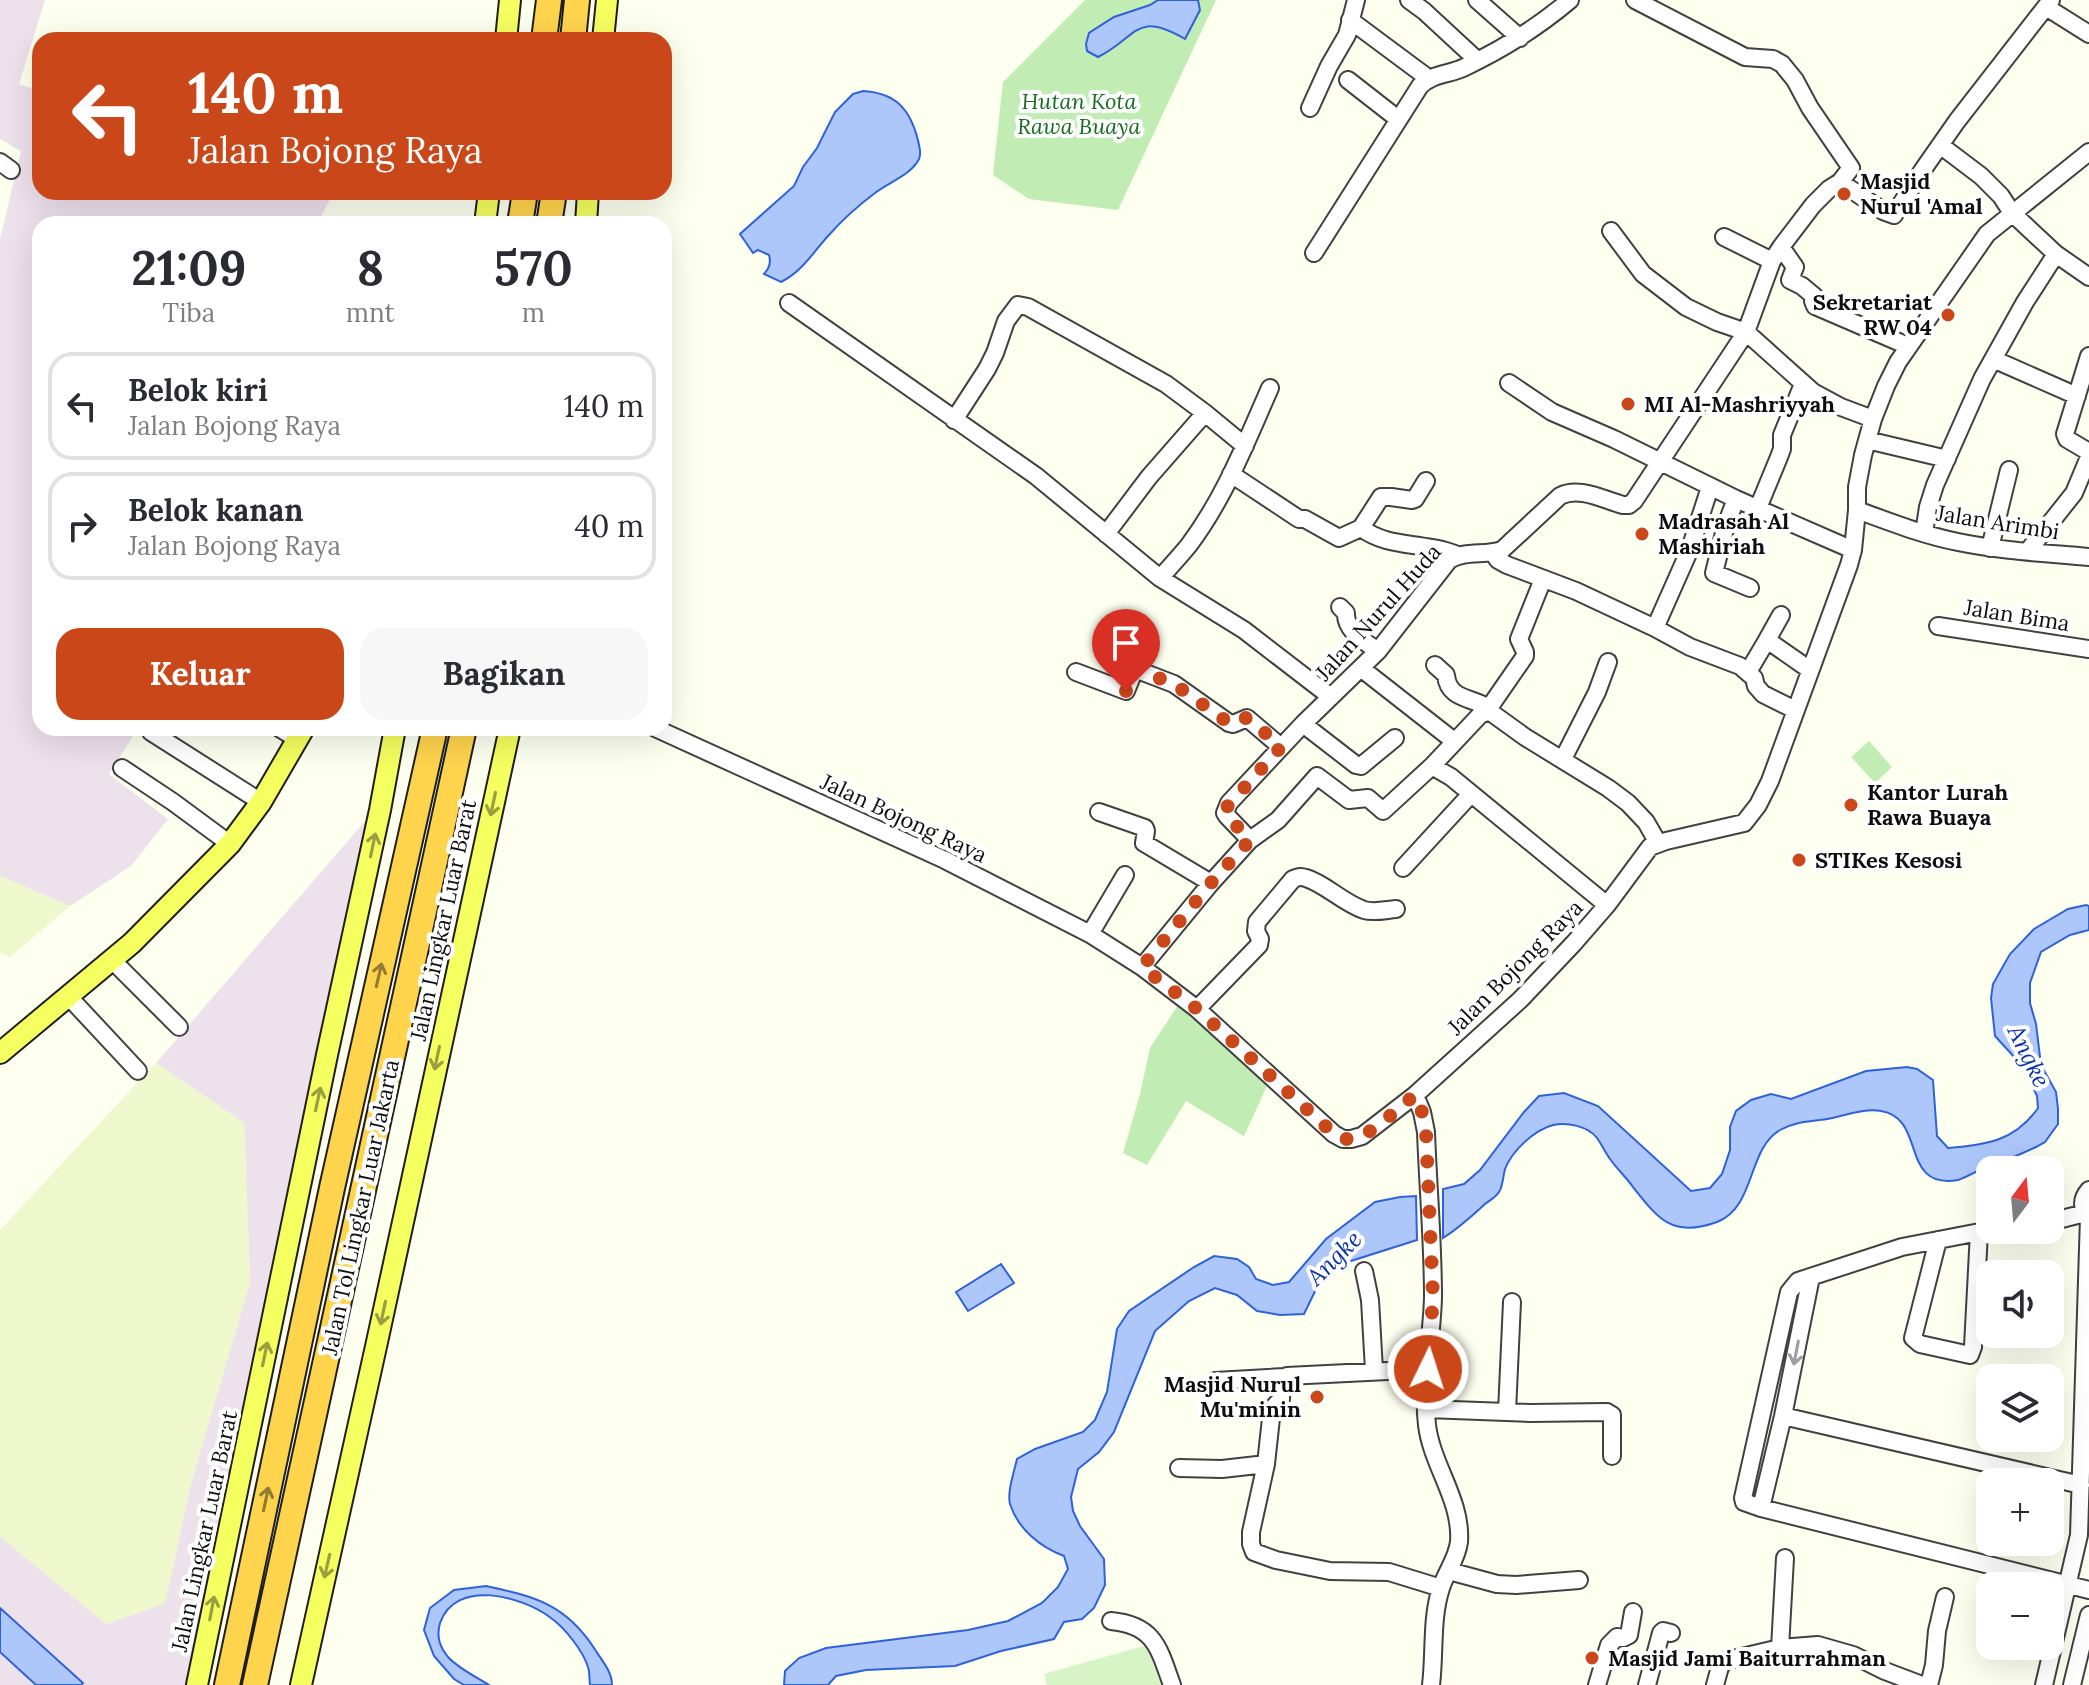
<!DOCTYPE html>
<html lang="id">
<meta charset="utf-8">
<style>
:root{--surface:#fff;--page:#f7f7f7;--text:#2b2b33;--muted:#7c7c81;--line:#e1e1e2;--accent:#ca4719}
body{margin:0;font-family:Lora,serif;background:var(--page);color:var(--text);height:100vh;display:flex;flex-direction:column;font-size:30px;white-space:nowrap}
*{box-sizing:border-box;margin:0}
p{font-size:26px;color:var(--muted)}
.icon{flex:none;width:44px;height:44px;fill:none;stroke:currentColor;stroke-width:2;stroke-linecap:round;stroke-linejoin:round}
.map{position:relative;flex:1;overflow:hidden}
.sheet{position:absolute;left:32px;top:216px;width:640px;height:520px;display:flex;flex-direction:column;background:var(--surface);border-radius:24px;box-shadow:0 8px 32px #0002}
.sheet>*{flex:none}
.hud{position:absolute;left:32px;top:32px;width:640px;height:168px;border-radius:24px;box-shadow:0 8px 32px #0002;background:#ca4719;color:#fff;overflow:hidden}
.needle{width:52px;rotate:16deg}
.fabs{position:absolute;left:1976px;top:1156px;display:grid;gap:16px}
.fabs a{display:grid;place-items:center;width:88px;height:88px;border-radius:16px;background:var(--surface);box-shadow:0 8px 32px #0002;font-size:40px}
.pin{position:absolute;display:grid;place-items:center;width:68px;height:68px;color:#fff;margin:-82px -34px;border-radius:50% 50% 50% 0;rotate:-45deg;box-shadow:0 0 8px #0007}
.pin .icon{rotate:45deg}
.me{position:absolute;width:88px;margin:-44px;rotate:4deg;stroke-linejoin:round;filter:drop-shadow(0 0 6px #0008)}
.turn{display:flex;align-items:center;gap:28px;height:168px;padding:0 24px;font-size:36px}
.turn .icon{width:104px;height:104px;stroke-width:2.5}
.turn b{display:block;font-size:56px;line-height:68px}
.eta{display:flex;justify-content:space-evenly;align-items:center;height:136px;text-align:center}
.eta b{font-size:48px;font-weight:700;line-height:56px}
.button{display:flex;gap:16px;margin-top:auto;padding:16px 24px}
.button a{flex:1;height:92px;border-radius:24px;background:var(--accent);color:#fff;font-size:32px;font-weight:700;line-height:92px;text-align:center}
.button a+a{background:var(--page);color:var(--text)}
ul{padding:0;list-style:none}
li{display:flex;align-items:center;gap:24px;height:108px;margin:0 16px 12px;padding:0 8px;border:4px solid var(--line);border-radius:24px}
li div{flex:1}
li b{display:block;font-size:30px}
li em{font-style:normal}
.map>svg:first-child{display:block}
</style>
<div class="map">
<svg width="2089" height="1685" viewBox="0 0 2089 1685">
<rect width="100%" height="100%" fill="#fdffef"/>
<path fill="#ede1eb" d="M0 0H45L19 84 40 91V192H334L317 224H40V728H138L109 774 168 819 131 866 70 906 0 876V239L21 151 0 139Z
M366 820 186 1685H0V1536L106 1624 165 1603 191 1483 250 1282 244 1123 156 1063Z"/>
<path fill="#eef8cc" d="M0 876 70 906 10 957 0 952Z
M156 1063 244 1123 250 1282 191 1483 165 1603 106 1624 0 1536V1230Z"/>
<path fill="#c1edb4" d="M1085 0H1216L1118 210 1029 199 993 175 1003 82Z
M1869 741 1892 767 1875 783 1851 757Z
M1178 1005 1267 1086 1244 1136 1186 1101 1147 1165 1123 1153 1140 1094 1150 1048Z"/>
<path fill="#d7f4c7" d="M1151 1644 1163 1685H1047L1044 1674Z"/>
<path fill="#aec7fb" stroke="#2f61d9" stroke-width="2" d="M1158 0H1198L1200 10 1185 39C1135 10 1138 37 1098 57L1087 51 1086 44 1089 33 1114 17 1150 5Z
M863 91C896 93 910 109 918 140 919 147 922 152 919 159 911 175 889 182 875 193 859 205 843 219 829 235 813 252 803 271 781 282L764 274C770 268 771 262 769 255L758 250 753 253 740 234 794 186 803 167 817 148 835 112 853 94Z
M2086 905 2089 906V930L2070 935 2041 952 2030 983V1003L2036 1024 2041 1065 2056 1092 2058 1109V1124L2045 1142 2036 1147C2018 1156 1999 1163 1980 1170 1973 1173 1965 1178 1958 1180 1899 1190 1927 1118 1881 1111 1863 1108 1844 1116 1827 1119 1810 1122 1796 1121 1780 1130 1747 1149 1756 1207 1717 1222 1673 1238 1659 1220 1633 1187 1626 1177 1617 1169 1610 1159 1605 1152 1602 1145 1597 1138 1588 1126 1567 1122 1553 1125 1534 1130 1512 1151 1505 1169 1503 1176 1503 1186 1499 1192 1496 1197 1489 1201 1485 1204 1471 1217 1459 1228 1443 1238V1189L1464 1184 1480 1170 1524 1112 1539 1096 1564 1093 1598 1106 1691 1191 1710 1188 1722 1174 1730 1150V1127L1736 1111 1751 1100 1771 1094 1791 1099 1866 1071 1907 1067 1917 1069 1933 1080 1937 1136 1948 1148C1986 1145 2015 1141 2038 1108L2037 1096 2029 1079 2016 1059 1995 1036 1991 998 1993 984 2010 954 2034 929 2068 909Z
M1416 1196 1417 1240 1351 1261 1320 1281 1304 1314 1280 1315 1257 1311 1237 1295 1215 1288 1189 1301 1155 1331 1114 1432 1099 1452 1078 1469 1071 1497 1073 1511 1080 1526 1104 1559 1105 1585 1094 1608 1082 1619 1064 1622 1054 1639 1001 1651 955 1666 866 1670 836 1676 828 1685H784L785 1671 799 1658 826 1648 968 1630 1008 1621 1042 1603 1058 1587 1068 1569 1064 1556C1040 1547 1018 1529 1010 1504 1007 1492 1014 1472 1017 1459L1035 1449 1083 1432 1095 1420 1107 1392 1117 1329 1129 1311 1194 1267 1214 1256 1237 1259 1249 1267 1256 1279 1273 1285 1289 1282 1326 1239 1375 1202 1400 1197Z
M1001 1264 1014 1283 968 1311 956 1292Z
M486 1586C537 1597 567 1605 596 1651 603 1662 612 1672 612 1685H590C589 1679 590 1672 588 1667 583 1651 565 1628 551 1618 522 1596 456 1578 440 1623 436 1637 440 1647 448 1657 458 1668 476 1677 489 1685H464L454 1679 434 1656 424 1630 430 1608 454 1590Z
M0 1608 83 1683 81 1685H36L0 1652Z"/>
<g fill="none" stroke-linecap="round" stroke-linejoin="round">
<g stroke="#414141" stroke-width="20">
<path id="minor" d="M1409 0 1424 11 1477 60
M1477 0 1520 38
M2046 7 2089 34
M1350 20 1428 78
M1348 80 1398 119
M1310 108 1329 66 1347 35 1356 0
M1940 145 1981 176 2001 196 2012 213 2056 254 2089 277
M0 162 11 170
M1840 182 1883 211 1894 215 1922 171 1957 121 2051 0
M1611 231 1643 274 1686 307 1717 322 1746 332 1813 392 1841 407 1873 419
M1724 237 1772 261
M1781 247 1795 267 1790 280 1802 286 1814 296 1813 301 1815 306 1908 346
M1314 253 1420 86C1433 73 1449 75 1465 67 1503 49 1538 27 1570 0
M789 303 1036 476 1160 578 1244 630 1331 697
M2089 356 2065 434 2067 439 2089 452
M1993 359 2077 396
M1509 383 1552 412 1614 439 1736 499 1853 550
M954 420 987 369 995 353 1006 321 1018 305 1028 307 1166 384 1205 413 1245 446
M1867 440 1947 459
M1231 474 1299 519H1305L1339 538 1361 528
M1426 481 1415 499 1412 500 1391 497H1381L1361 528C1383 544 1406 543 1432 548 1441 549 1449 552 1458 555
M1736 499 1726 525 1714 573 1750 588
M1758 508 1779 457 1782 449V435L1803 384
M1857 510C1890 522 1923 535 1958 542 2001 551 2045 553 2089 557
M1924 533 1928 507 1935 485 1982 379 2025 302 2056 254
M1106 534 1149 477 1205 413
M1990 548 2009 470
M2028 551 2074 493 2089 457
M1493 553 1498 560 1507 565 1576 591 1655 628 1690 647 1740 666 1754 678 1756 686 1763 694 1795 710
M1160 578C1170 567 1180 556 1189 545 1225 497 1246 442 1270 388
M1340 607 1346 613C1345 631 1364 641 1378 651
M1938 626 2089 649
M1655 628 1690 549 1710 487
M1767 640 1781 615
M1435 665 1446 675C1448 700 1472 697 1489 708
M1362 669 1454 741
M1076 672 1126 691 1135 669 1174 684 1229 723 1233 724 1247 718 1281 747
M1748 672 1767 640 1810 670
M1489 711 1525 737 1608 788 1628 803 1646 822 1658 843
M1303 724 1356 765 1361 766 1395 738
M279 728 297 739
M655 728 945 860 1090 934 1142 967 1197 1009 1334 1134 1343 1139H1351L1362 1136 1415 1095 1520 1000 1574 943 1607 905 1650 847 1666 841 1744 823 1758 805 1770 781 1849 565 1853 550 1857 510V487L1863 455 1873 419 1886 386 1898 362 1987 234 2089 152
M151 732 261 802
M1563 759 1597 692 1608 662
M1432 766 1480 715 1489 711V708L1525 656V652L1519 639 1543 579
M122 768 173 802 230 844
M1099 812 1145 828 1146 831 1144 843 1211 883
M1250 840 1227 816 1225 813 1229 803 1303 724 1378 651 1449 560C1466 550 1484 556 1502 550L1560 496C1579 486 1604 500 1623 505H1629L1634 501 1746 332 1772 261 1781 247 1813 205 1829 189 1840 182 1851 168 1810 108 1795 80 1782 64 1773 59 1745 57 1635 0
M1403 868 1471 794
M1090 934 1125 875
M112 960 179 1027
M1142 967 1211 883 1250 840 1278 820 1317 776 1349 800 1368 798 1383 811 1432 766 1451 777 1607 905
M69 997 138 1071
M1197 1009 1259 945 1260 939 1256 931 1257 922 1293 879C1299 877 1300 876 1306 878 1324 883 1343 903 1364 910 1374 913 1385 910 1396 909
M1415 1095 1422 1112 1426 1132C1428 1187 1433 1242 1433 1297 1432 1339 1422 1383 1427 1425 1432 1466 1462 1500 1459 1542 1457 1559 1446 1572 1441 1588 1431 1618 1435 1653 1431 1685
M2089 1190C2081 1199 2081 1209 2089 1217
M2050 1222 2085 1213
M1990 1230 1902 1247 1798 1281 1789 1292 1743 1498 1744 1502 1761 1508 2089 1590
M1938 1240 1913 1338 1920 1344 1970 1355 1973 1347 1979 1232
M1364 1271 1370 1300 1374 1370
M1428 1369 1287 1376C1276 1380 1282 1391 1281 1399L1272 1409 1266 1464 1251 1532V1544L1254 1552 1276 1560 1330 1571 1389 1572 1441 1588
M1215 1381 1284 1377
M1427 1409 1530 1413 1607 1412 1612 1415V1456
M1507 1412 1512 1302
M1783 1416 2081 1485
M1179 1468 1222 1469 1266 1464
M1761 1508 1783 1416 1811 1277
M1449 1571 1497 1584 1516 1585 1579 1580
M1111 1621C1155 1625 1159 1649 1172 1685
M1780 1648 1785 1558
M1597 1685 1609 1645 1617 1637 1623 1638 1629 1635 1633 1612
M1647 1685 1661 1633 1663 1631 1671 1633
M1715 1685 1720 1667 1725 1661 1780 1648 1818 1645 1853 1655 1885 1671 1922 1685
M1929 1685 1934 1665 1937 1631 1945 1597
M2044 1685 2079 1535 2089 1217
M2072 1685 2089 1615"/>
</g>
<g stroke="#1f1f1f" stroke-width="24">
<path id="major" d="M506 40 510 0
M603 40 607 0
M485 224 489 192
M586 224 588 192
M0 1053 132 943 230 844 261 802 304 728
M197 1685 327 1055 380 810 395 728
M301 1685 377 1342 510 728"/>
</g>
<g stroke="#1f1f1f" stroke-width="28">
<path id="highway" d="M544 40 549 0
M573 40 577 0
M520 224 525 192
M549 224 554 192
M227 1685 332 1188 435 728
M255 1685 464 728"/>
</g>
<use href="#minor" stroke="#fff" stroke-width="16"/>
<use href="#major" stroke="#f5ff5f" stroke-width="20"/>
<use href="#highway" stroke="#ffd44d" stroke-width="24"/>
</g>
<defs><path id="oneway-shaft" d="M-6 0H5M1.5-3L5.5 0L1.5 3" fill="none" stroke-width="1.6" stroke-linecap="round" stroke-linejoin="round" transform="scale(2)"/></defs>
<g stroke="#999f3f">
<use href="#oneway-shaft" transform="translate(493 804) rotate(102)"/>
<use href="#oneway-shaft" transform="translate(373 845) rotate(-78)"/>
<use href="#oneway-shaft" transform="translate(437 1058) rotate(102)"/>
<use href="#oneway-shaft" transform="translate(318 1099) rotate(-78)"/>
<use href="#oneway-shaft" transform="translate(383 1313) rotate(102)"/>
<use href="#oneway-shaft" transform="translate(265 1354) rotate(-78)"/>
<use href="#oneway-shaft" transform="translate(327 1566) rotate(103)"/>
<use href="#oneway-shaft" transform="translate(212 1608) rotate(-79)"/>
</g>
<g stroke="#937b31">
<use href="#oneway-shaft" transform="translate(379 975) rotate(-77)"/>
<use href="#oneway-shaft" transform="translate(266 1499) rotate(-78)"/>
</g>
<use stroke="#9f9f9f" href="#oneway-shaft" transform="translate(1796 1353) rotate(101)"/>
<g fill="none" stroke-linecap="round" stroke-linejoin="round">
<path stroke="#ca4719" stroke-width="14" stroke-dasharray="0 25.2" d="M1126 691 1135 669 1174 684 1229 723 1233 724 1245 718H1248L1281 747 1226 808 1227 816 1250 840 1211 883 1142 967 1197 1009 1334 1134C1341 1138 1346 1140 1354 1139 1369 1136 1401 1106 1415 1095L1422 1112 1426 1132 1433 1297 1428 1369"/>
</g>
<g fill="#ca4719" stroke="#fff" stroke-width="3">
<circle cx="1844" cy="194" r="8"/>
<circle cx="1948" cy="315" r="8"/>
<circle cx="1628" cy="404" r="8"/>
<circle cx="1642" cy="534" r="8"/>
<circle cx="1851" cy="805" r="8"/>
<circle cx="1799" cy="860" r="8"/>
<circle cx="1317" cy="1397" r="8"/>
<circle cx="1592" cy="1658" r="8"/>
</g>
<g text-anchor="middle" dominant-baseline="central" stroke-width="8" stroke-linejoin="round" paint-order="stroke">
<g font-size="22" font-style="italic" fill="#186c20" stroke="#fff">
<text x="1079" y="101">Hutan Kota<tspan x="1079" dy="25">Rawa Buaya</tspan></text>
</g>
<g font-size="22" font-weight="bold" fill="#0e0e0e" stroke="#fff" text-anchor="start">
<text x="1860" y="181">Masjid<tspan x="1860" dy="25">Nurul 'Amal</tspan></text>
<text x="1932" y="302" text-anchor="end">Sekretariat<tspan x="1932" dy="25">RW 04</tspan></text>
<text x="1644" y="404">MI Al-Mashriyyah</text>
<text x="1658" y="521">Madrasah Al<tspan x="1658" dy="25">Mashiriah</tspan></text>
<text x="1867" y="792">Kantor Lurah<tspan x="1867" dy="25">Rawa Buaya</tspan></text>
<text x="1815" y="860">STIKes Kesosi</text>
<text x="1301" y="1384" text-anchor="end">Masjid Nurul<tspan x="1301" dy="25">Mu'minin</tspan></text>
<text x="1608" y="1658">Masjid Jami Baiturrahman</text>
</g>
<g font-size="22" fill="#0e0e0e" stroke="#fff">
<text transform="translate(1998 522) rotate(9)">Jalan Arimbi</text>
<text transform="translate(1378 612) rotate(-48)">Jalan Nurul Huda</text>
<text transform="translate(2017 615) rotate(9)">Jalan Bima</text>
<text transform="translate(904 818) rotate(25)">Jalan Bojong Raya</text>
<text transform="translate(443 920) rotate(-78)">Jalan Lingkar Luar Barat</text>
<text transform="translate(1515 967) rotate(-45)">Jalan Bojong Raya</text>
<text transform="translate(360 1207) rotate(-78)">Jalan Tol Lingkar Luar Jakarta</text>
<text transform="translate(204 1531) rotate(-78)">Jalan Lingkar Luar Barat</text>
</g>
<g font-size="24" font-style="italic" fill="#0c35ab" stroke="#fff">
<text transform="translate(2029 1056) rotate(64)">Angke</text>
<text transform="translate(1334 1258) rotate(-45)">Angke</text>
</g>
</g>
</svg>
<div class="fabs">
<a><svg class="needle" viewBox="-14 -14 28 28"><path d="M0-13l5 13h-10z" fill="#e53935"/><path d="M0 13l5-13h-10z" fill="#7c7c81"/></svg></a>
<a><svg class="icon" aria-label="sound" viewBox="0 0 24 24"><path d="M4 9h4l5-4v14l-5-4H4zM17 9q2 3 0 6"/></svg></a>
<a><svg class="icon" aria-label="layers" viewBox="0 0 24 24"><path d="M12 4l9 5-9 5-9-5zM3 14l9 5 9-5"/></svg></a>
<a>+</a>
<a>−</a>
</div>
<div class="pin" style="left:1126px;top:691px;background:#d93025"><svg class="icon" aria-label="arrive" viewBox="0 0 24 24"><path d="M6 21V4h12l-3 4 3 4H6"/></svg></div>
<svg class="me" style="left:1428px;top:1369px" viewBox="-20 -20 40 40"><circle r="17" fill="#ca4719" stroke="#fff" stroke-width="3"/><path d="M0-11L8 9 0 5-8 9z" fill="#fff"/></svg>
<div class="hud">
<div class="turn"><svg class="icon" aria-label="left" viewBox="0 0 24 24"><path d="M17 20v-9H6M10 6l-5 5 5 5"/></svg><div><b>140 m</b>Jalan Bojong Raya</div></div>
</div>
<section class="sheet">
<div class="eta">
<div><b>21:09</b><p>Tiba</p></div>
<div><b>8</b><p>mnt</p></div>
<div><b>570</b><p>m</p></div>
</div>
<ul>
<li><svg class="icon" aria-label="left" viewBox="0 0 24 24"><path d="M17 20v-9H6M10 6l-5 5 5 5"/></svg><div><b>Belok kiri</b><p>Jalan Bojong Raya</p></div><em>140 m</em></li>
<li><svg class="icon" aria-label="right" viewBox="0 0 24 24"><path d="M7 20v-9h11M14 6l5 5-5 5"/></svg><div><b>Belok kanan</b><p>Jalan Bojong Raya</p></div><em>40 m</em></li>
</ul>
<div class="button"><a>Keluar</a><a>Bagikan</a></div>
</section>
</div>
